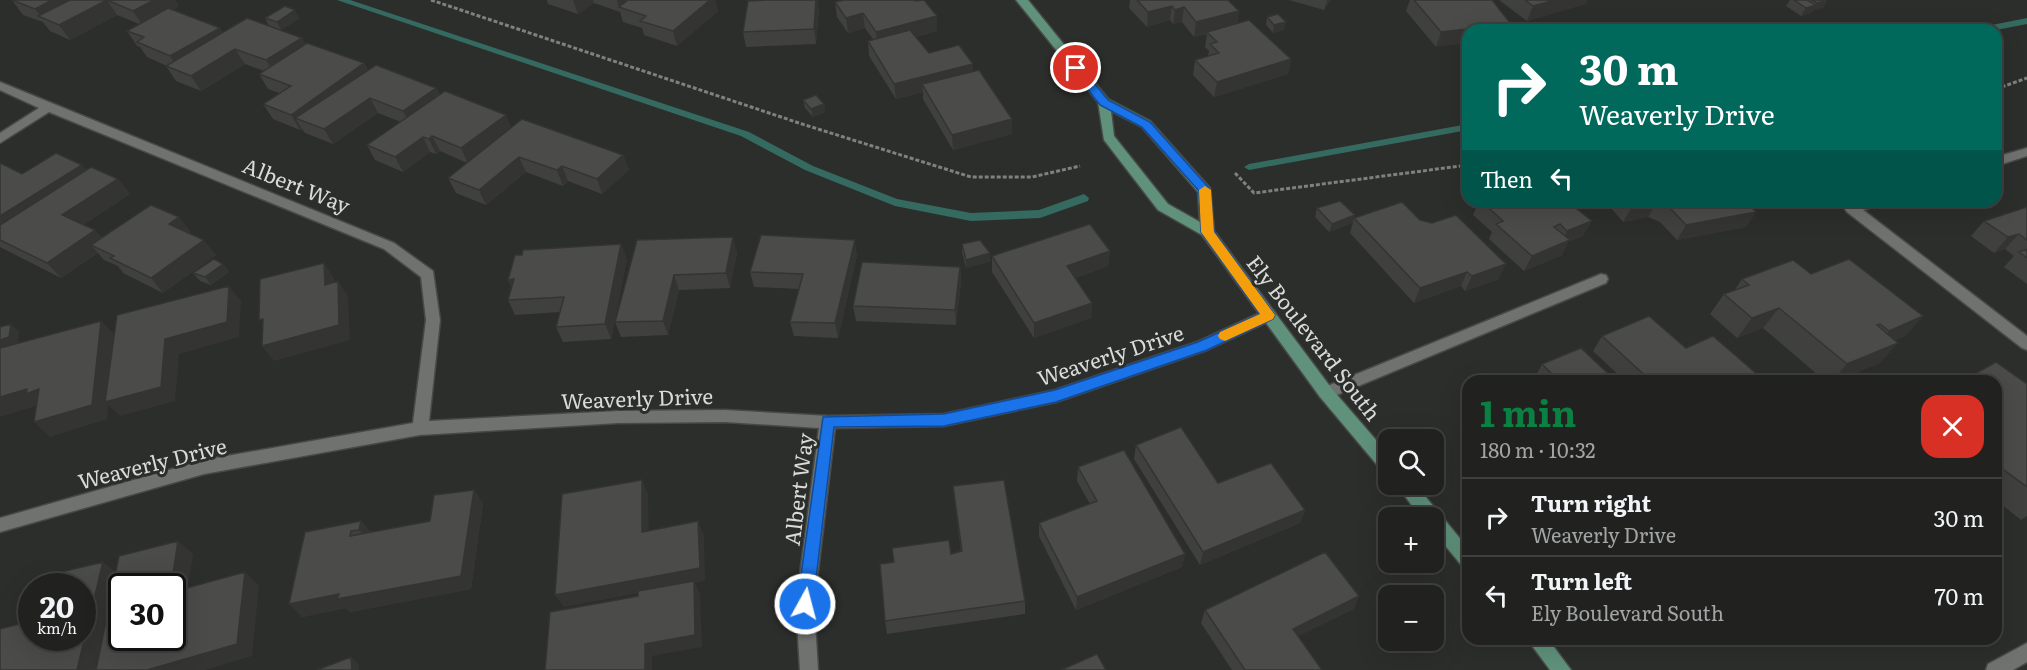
<!DOCTYPE html>
<meta charset="utf-8">
<style>
:root{--surface:#212220;--page:#292a29;--text:#f1f3f6;--muted:#a2a4a5;--line:#3e3f3e;--accent:#0b8043}
body{margin:0;font-family:Literata,serif;background:var(--page);color:var(--text);height:100vh;display:flex;flex-direction:column;font-size:22px;white-space:nowrap}
*{box-sizing:border-box;margin:0}
p{font-size:20px;color:var(--muted)}
.icon{flex:none;width:33px;height:33px;fill:none;stroke:currentColor;stroke-width:2;stroke-linecap:round;stroke-linejoin:round}
.map{position:relative;flex:1;overflow:hidden}
.drawer{position:absolute;left:1462px;top:375px;width:540px;height:270px;display:flex;flex-direction:column;background:var(--surface);border-radius:18px;box-shadow:0 6px 24px #0002,0 0 0 2px var(--line)}
.drawer>*{flex:none}
.guide{position:absolute;left:1462px;top:24px;width:540px;height:183px;border-radius:18px;box-shadow:0 6px 24px #0002,0 0 0 2px var(--line);background:#00695c;color:#fff;overflow:hidden}
.tools{position:absolute;left:1378px;top:429px;display:grid;gap:12px}
.tools a{display:grid;place-items:center;width:66px;height:66px;border-radius:12px;background:var(--surface);box-shadow:0 6px 24px #0002,0 0 0 2px var(--line);font-size:30px}
.speed{position:absolute;left:18px;top:573px;display:flex;gap:12px;font-size:30px;font-weight:700;text-align:center}
.speed>*{display:grid;place-content:center;width:78px;height:78px;border-radius:50%;background:var(--surface);box-shadow:0 6px 24px #0002,0 0 0 2px var(--line);line-height:1}
.speed small{font-size:15px;font-weight:400}
.speed .limit{border:3px solid #111;border-radius:9px;background:#fff;color:#111}
.pin{position:absolute;display:grid;place-items:center;width:51px;height:51px;color:#fff;margin:-26px;border:3px solid #fff;border-radius:50%;box-shadow:0 2px 6px #0007}
.me{position:absolute;width:66px;margin:-33px;rotate:7deg;stroke-linejoin:round;filter:drop-shadow(0 0 4px #0008)}
.turn{display:flex;align-items:center;gap:21px;height:126px;padding:0 18px;font-size:27px}
.turn .icon{width:78px;height:78px;stroke-width:2.5}
.turn b{display:block;font-size:42px;line-height:51px}
.then{display:flex;align-items:center;height:57px;padding:0 18px;background:#0003;gap:12px;font-size:22px}
.round{display:grid;place-items:center;flex:none;width:63px;height:63px;border-radius:18px;background:var(--page)}
.summary{display:flex;align-items:center;justify-content:space-between;height:102px;padding:0 18px}
h1{font-size:36px;font-weight:700;line-height:45px;color:var(--accent)}
ul{padding:0;list-style:none}
li{display:flex;align-items:center;gap:18px;height:78px;padding:0 18px;border-top:2px solid var(--line)}
li div{flex:1}
li b{display:block;font-size:22px}
li em{font-style:normal}
.map>svg:first-child{display:block}
</style>
<div class="map">
<svg width="2027" height="670" viewBox="0 0 2027 670">
<rect width="100%" height="100%" fill="#2c2e2b"/>
<g fill="none" stroke-linecap="round" stroke-linejoin="round">
<path fill="#356a61" fill-rule="evenodd" d="M337 0H350L749 132 813 166 897 199 971 213 1039 210 1084 194 1089 198 1088 201 1040 218 971 221 895 206 805 170 741 136Z
M2027 18V24L1996 30H1977L1982 27Z
M1468 124V130L1249 170 1244 167 1249 164Z"/>
<g stroke="#474947" stroke-width="3">
<path id="service" d="M1601 274 1606 275 1608 279 1606 283 1332 397 1326 399 1320 397 1318 393 1320 389Z"/>
</g>
<g stroke="#474947" stroke-width="3">
<path id="minor" d="M0 82 394 243 433 271 440 320 429 421 618 411 725 410 828 416 944 414 1055 390 1197 342 1264 311H1274L1276 315 1274 319 1207 350 1056 402 944 426 835 428 814 605 818 670H800L796 605 819 428 725 422 618 423 420 435 204 474 0 532V518L204 460 413 423 426 320 421 277 384 249 49 112 0 143V133L39 108 0 90Z
M2027 148V156L1996 166V157Z
M1862 201H1883L1881 204 1863 210 2027 336V350L2022 348 1847 212 1845 209 1847 206Z
M2027 643V662L2013 670H1986L1988 664Z"/>
</g>
<g stroke="#474947" stroke-width="3">
<path id="secondary" d="M1016 0H1028L1108 99 1150 121 1210 188 1214 231 1332 389 1389 455V474L1383 472 1320 397 1202 235 1158 210 1104 140 1098 102ZM1111 111 1142 127 1198 192 1200 222 1168 204 1114 136Z
M1396 484H1415L1468 548V568L1462 566 1434 532V518H1421Z
M1527 639H1548L1571 670H1550Z"/>
</g>
<path stroke="#7f817f" stroke-width="3" stroke-dasharray="4 2" stroke-linecap="butt" d="M431 0 802 124 971 177H1032L1080 166
M1996 89 2027 78
M1235 173 1254 193 1468 165"/>
<use href="#service" fill="#70726f" fill-rule="evenodd"/>
<use href="#minor" fill="#70726f" fill-rule="evenodd"/>
<use href="#secondary" fill="#5f917b" fill-rule="evenodd"/>
</g>
<path fill="#40413f" d="M12 0H175L179 6 173 10 223 32 269 26 265 18H300L281 30 269 26 302 38 305 44 364 63 368 70 436 88 440 95 506 115 511 128 623 155 629 170 602 194 568 181 563 186 526 172 486 205 456 193 448 178 467 163 440 151 436 154 430 152 403 172 375 160 367 145 401 122 378 113 333 144 305 133 302 129 300 130 273 119 263 104 279 93 268 89 259 74 264 71 245 64 201 91 176 81 166 66H167L147 57 140 47 137 46 127 31 139 24 117 15 70 40 50 31 43 22 23 15Z
M547 0H715L718 11 677 46 644 35 642 28 623 22 620 12 594 3 578 14 548 4Z
M1130 0H1228L1239 11 1237 24 1291 59 1288 74 1214 97 1193 75 1195 60 1208 56 1209 51 1205 47 1207 34 1194 37 1182 22 1173 24 1170 20 1147 27 1129 8Z
M1289 0H1331L1324 10Z
M1410 0H1492L1436 47 1406 11Z
M1499 0H1587L1585 4 1527 21Z
M1790 0H1827L1823 8 1812 11 1811 13 1801 16 1786 6Z
M835 2 937 31 916 37 929 53 973 64V71L1012 119V134L953 150 923 99V92L896 99 869 56 868 41 873 39 865 28 848 33 837 17Z
M819 8 816 44 746 47 743 32Z
M1267 17 1284 30 1273 33 1266 25Z
M803 100 824 104 825 112 813 117 805 108Z
M0 163 22 174 87 170 118 179 130 194 83 225 102 237 191 232 189 233 216 255 163 293 123 273 118 266 104 260 98 253 61 278 0 247Z
M1479 201H1567L1583 236 1568 242 1562 255 1524 271 1489 239 1492 232 1473 215Z
M1605 201H1745L1756 212 1746 227 1677 240 1660 222 1648 217 1623 222Z
M2027 207V284L2004 267 2014 256 2005 249 1994 253 1971 236 1984 221Z
M1317 208 1355 215 1352 223 1329 232 1315 217Z
M1354 218 1420 220 1499 279 1465 291 1461 286 1414 303 1350 233Z
M637 240 737 252 730 288 679 290 668 335 621 337 615 322Z
M962 244 991 261 966 268 962 252Z
M1110 251 1108 266 1075 278 1092 303 1091 318 1034 338 992 272V256Z
M857 255 838 338 794 336 790 322 799 289 754 287 750 272Z
M627 259 611 339 563 342 556 327 560 312 515 315 508 300 511 287 508 280Z
M223 264 229 272 211 285 200 281 193 273Z
M960 267 961 282 956 325 856 321 853 306Z
M1811 274 1923 316 1905 336 1895 340 1880 363 1836 381H1825L1763 328 1737 338 1710 314 1724 294 1734 291 1742 279Z
M1602 336 1765 381H1625L1593 351Z
M1996 362 2027 384V516L2021 520 1996 500V381H1961Z
M1542 364 1616 381H1536L1534 379Z
M1136 445 1218 483 1305 510 1300 523 1200 565 1134 459Z
M1078 467 1185 554 1182 567 1076 610 1039 536V523L1090 504 1077 481Z
M953 486 1025 601V614L887 634 885 621 951 554 961 552Z
M474 490 483 504 471 589 350 612 346 608 302 617 305 532 361 521 370 532 430 521Z
M1359 596 1353 609 1298 636 1322 670H1232L1201 623 1205 610Z"/>
<path fill="#343533" d="M52 0H91L42 18 35 9Z
M107 0 117 15 70 40 59 25Z
M154 0H175L179 6 143 26 133 11Z
M573 0H593L594 3 578 14Z
M617 0H638L619 8Z
M710 0H715L718 11 677 46 673 31Z
M816 0H818L819 8 816 44 814 29Z
M1327 0H1331L1324 10Z
M1555 0H1587L1585 4 1527 21 1533 6Z
M1827 0 1823 8 1812 11 1811 13 1801 16 1806 8 1816 6 1817 3Z
M1172 6 1170 20 1147 27 1148 12Z
M1184 7 1182 22 1173 24 1175 10Z
M295 10 300 18 281 30 277 22Z
M1239 11 1236 25 1194 37 1196 22Z
M863 13 865 28 848 33 846 18Z
M937 16V31L878 47 876 32Z
M1286 22 1284 30 1273 33 1274 25Z
M1511 24 1508 30H1468V43L1436 47 1441 32Z
M220 28 229 43 180 71 170 56Z
M302 38 310 53 275 75 266 60Z
M235 49 245 64 201 91 191 76Z
M1291 59 1288 74 1214 97 1217 82Z
M364 63 372 78 295 118 302 129 300 130 291 115Z
M973 64V78L922 84 923 92 896 99 894 84Z
M436 88 443 103 411 126 403 111Z
M370 98 378 113 333 144 324 129Z
M824 104 825 112 813 117 811 109Z
M506 115 512 130 468 163 461 148Z
M1012 119V134L953 150 952 135Z
M432 136 440 151 436 154 429 139Z
M423 137 430 152 403 172 395 157Z
M623 155 629 170 602 194 597 179Z
M519 157 526 172 486 205 479 190Z
M82 165 95 180 0 240V216Z
M562 166 568 181 563 186 557 170Z
M118 179 130 194 75 230 62 215Z
M1657 202 1648 217 1623 222 1632 207Z
M1756 212 1746 227 1677 240 1686 225Z
M1355 215 1352 223 1329 232 1332 224Z
M179 217 191 232 181 239 169 224Z
M1592 221 1583 236 1568 242 1562 255 1524 271 1532 256 1561 244 1567 231Z
M95 230 108 245H91L98 253 61 278 47 263Z
M2019 234 2005 249 1994 253 2008 237Z
M733 237 737 252 730 288 726 273Z
M204 240 216 255 163 293 151 278Z
M855 240 857 255 838 338 835 323Z
M621 244 627 259 611 339 605 324Z
M1110 251 1108 266 1066 281 1067 266Z
M990 253 991 261 966 268V260Z
M324 263 334 278 335 299 325 285Z
M223 264 229 272 211 285 205 277Z
M1506 264 1499 279 1465 291 1472 276Z
M960 267 961 282 956 325 955 310Z
M1467 272 1461 286 1414 303 1420 288Z
M674 275 679 290 668 335 663 321Z
M514 279 515 295 508 280Z
M338 281 348 296 350 340 274 361 262 346Z
M229 286 241 301 239 337 179 354 175 401 120 416 108 405 107 419 50 437 34 422 101 321 115 335 165 339Z
M1092 303 1091 318 1034 338V323Z
M1779 308 1763 328 1737 338 1752 318Z
M1923 316 1905 336 1871 351 1889 331Z
M11 324 19 332 18 345 0 350V340Z
M1898 343 1880 363 1836 381H1832L1847 364Z
M27 389H39V405L0 417V397Z
M642 480 648 494 649 545 642 532Z
M474 490 483 504 471 589 350 612 346 608 302 617 289 604 339 594Z
M1305 510 1300 523 1200 565 1203 552Z
M361 521 373 535 371 543 359 530Z
M698 521 704 535 705 581 695 583 700 594 702 647 652 656V670H645V644L694 583 564 607 555 595Z
M178 541 193 554 185 606 172 595V586H171Z
M1185 554 1182 567 1076 610 1077 597Z
M103 562 120 575 98 670H77Z
M245 572 259 585 252 656 205 670H147Z
M1359 596 1353 609 1287 642 1293 629Z
M351 657 358 663 359 670H352Z"/>
<path fill="#4b4c49" stroke="#343533" stroke-width="1.5" d="M12 0H52L35 9Z
M70 0H154L133 11 107 0 59 25 38 16Z
M628 0H710L673 31 640 21 646 16 619 7Z
M768 0H816L814 29 743 32 748 1Z
M844 0H915V1L924 0 937 16 876 32 863 13 846 18 835 2Z
M1137 0H1228L1239 11 1196 22 1184 7 1175 10 1172 6 1148 12Z
M1414 0H1492L1511 24 1441 32Z
M1525 0H1555L1533 6Z
M1794 0H1807L1816 5 1806 8Z
M1812 0H1827L1817 3Z
M285 6 295 10 277 22 265 18Z
M168 8 220 28 170 56 137 42 144 37 127 31Z
M1278 14 1286 22 1274 25 1267 17Z
M247 18 302 38 266 60 235 49 191 76 166 66Z
M1249 20 1291 59 1217 82 1195 60 1219 53 1210 44 1217 42 1207 32Z
M910 30 929 53 959 45 973 64 894 84 868 41Z
M307 43 364 63 291 115 263 104 291 86 259 74Z
M376 65 436 88 403 111 370 98 324 129 295 118Z
M979 70 1012 119 952 135 922 84Z
M445 91 506 115 461 148 432 136 429 139 423 137 395 157 367 145Z
M816 95 824 104 811 109 803 100Z
M522 119 623 155 597 179 562 166 557 170 519 157 479 190 448 178Z
M56 153 82 165 0 216V163L22 174Z
M91 167 118 179 62 215 95 230 47 263 0 240V225Z
M1340 201 1355 215 1332 224 1317 208Z
M1481 201H1567L1592 221 1567 231 1560 224 1554 227 1570 240 1532 256 1496 224 1503 221Z
M1627 201H1745L1756 212 1686 225 1669 207 1657 202 1632 207Z
M1402 202 1420 220 1432 223 1456 215 1506 264 1472 276 1467 272 1420 288 1354 218Z
M151 205 179 217 169 224 204 240 151 278 110 258 114 256 91 245Z
M2027 207V240L2019 234 2008 237 1984 221Z
M1090 224 1110 251 1067 266 1092 303 1034 323 992 256Z
M761 235 855 240 835 323 790 322 803 274 750 272Z
M733 237 726 273 674 275 663 321 615 322 637 240Z
M980 240 990 253 966 260 962 244Z
M621 244 605 324 556 327 564 297 508 300 514 279 508 280 515 255H522L523 250Z
M2027 249V258L2019 252Z
M214 259 223 264 205 277 193 273Z
M1849 259 1923 316 1889 331 1880 324 1877 325 1898 343 1847 364 1779 308 1752 318 1724 294 1749 285 1742 279 1793 260 1811 274Z
M862 262 960 267 955 310 853 306Z
M324 263 325 285 338 281 339 325 262 346 263 319 259 320 260 279Z
M229 286 227 322 165 339 161 387 105 402 117 315Z
M1649 316 1686 348 1713 336 1765 381H1651L1602 336Z
M101 321 92 405 34 422 39 389 26 394 27 389 0 397V348Z
M11 324 9 337 0 340V327Z
M1581 348 1616 381H1559L1542 364Z
M1996 362 2027 384V487L1996 464V456L1999 455 1996 453V381H1962Z
M1181 427 1218 483 1271 463 1305 510 1203 552 1136 445Z
M1124 450 1185 554 1077 597 1039 523 1097 501 1078 467Z
M642 480V532L698 521 700 568 555 595 562 494Z
M1004 480 1025 601 885 621 880 564 894 562 892 548 949 540 951 554 962 551 953 486Z
M474 490 461 576 337 599 339 594 289 604 305 532 361 521 359 530 351 531 350 536 430 521 434 495Z
M178 541 171 586H122V638H172V592L245 572 237 644 147 670H96L119 556Z
M1325 552 1359 596 1293 629 1322 670H1245L1205 610Z
M103 562 77 670H0V629L27 622 32 608V638H82V586H38L40 577Z
M694 581 695 635 645 644V670H545L550 612 638 596V591Z
M1097 654 1106 670H1061Z
M351 657 352 670H317Z"/>
<path fill="#1a73e8" stroke="#114b97" stroke-width="1.5" d="M1076 65 1080 66 1108 100 1150 122 1209 188 1214 232 1275 315 1273 319 1207 350 1056 402 944 426 834 427 813 604 811 610 805 612 799 610 797 604 823 417 944 414 1055 390 1198 342 1260 314 1201 232 1199 191 1142 127 1100 105 1071 68Z"/>
<path fill="#f59e0b" d="M1205 186 1211 190 1214 232 1275 315 1273 319 1225 341 1220 339 1218 336 1220 332 1260 314 1201 232 1199 190Z"/>
<g text-anchor="middle" dominant-baseline="central" stroke-width="6" stroke-linejoin="round" paint-order="stroke">
<g font-size="21" fill="#d9dbd9" stroke="#2c2e2b">
<text transform="translate(297 184) rotate(22)">Albert Way</text>
<text transform="translate(1315 337) rotate(52)">Ely Boulevard South</text>
<text transform="translate(1110 354) rotate(-18)">Weaverly Drive</text>
<text transform="translate(637 397) rotate(-2)">Weaverly Drive</text>
<text transform="translate(152 462) rotate(-14)">Weaverly Drive</text>
<text transform="translate(797 489) rotate(-83)">Albert Way</text>
</g>
</g>
</svg>
<div class="tools">
<a><svg class="icon" aria-label="search" viewBox="0 0 24 24"><circle cx="10" cy="10" r="6"/><path d="M15 15l6 6"/></svg></a>
<a>+</a>
<a>−</a>
</div>
<div class="speed"><div>20<small>km/h</small></div><div class="limit">30</div></div>
<div class="pin" style="left:1076px;top:68px;background:#d93025"><svg class="icon" aria-label="arrive" viewBox="0 0 24 24"><path d="M6 21V4h12l-3 4 3 4H6"/></svg></div>
<svg class="me" style="left:805px;top:604px" viewBox="-20 -20 40 40"><circle r="17" fill="#1a73e8" stroke="#fff" stroke-width="3"/><path d="M0-11L8 9 0 5-8 9z" fill="#fff"/></svg>
<div class="guide">
<div class="turn"><svg class="icon" aria-label="right" viewBox="0 0 24 24"><path d="M7 20v-9h11M14 6l5 5-5 5"/></svg><div><b>30 m</b>Weaverly Drive</div></div>
<div class="then">Then<svg class="icon" aria-label="left" viewBox="0 0 24 24"><path d="M17 20v-9H6M10 6l-5 5 5 5"/></svg></div>
</div>
<section class="drawer">
<div class="summary"><div><h1>1 min</h1><p>180 m · 10:32</p></div><a class="round" style="background:#d93025;color:#fff"><svg class="icon" aria-label="close" viewBox="0 0 24 24"><path d="M6 6l12 12M18 6L6 18"/></svg></a></div>
<ul>
<li><svg class="icon" aria-label="right" viewBox="0 0 24 24"><path d="M7 20v-9h11M14 6l5 5-5 5"/></svg><div><b>Turn right</b><p>Weaverly Drive</p></div><em>30 m</em></li>
<li><svg class="icon" aria-label="left" viewBox="0 0 24 24"><path d="M17 20v-9H6M10 6l-5 5 5 5"/></svg><div><b>Turn left</b><p>Ely Boulevard South</p></div><em>70 m</em></li>
</ul>
</section>
</div>
